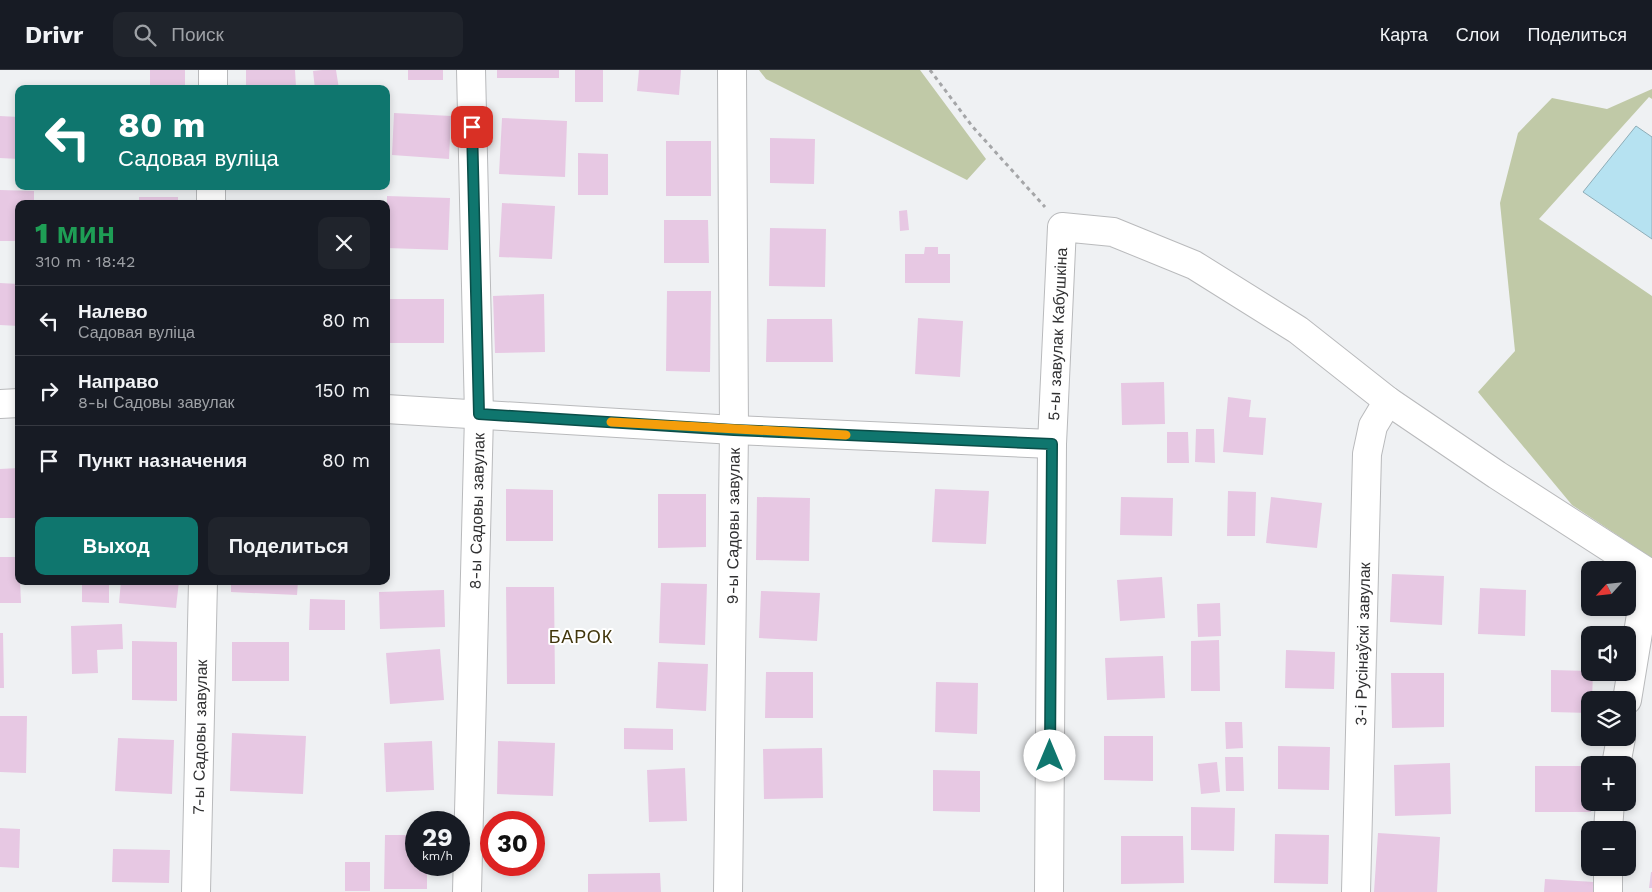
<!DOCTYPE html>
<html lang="ru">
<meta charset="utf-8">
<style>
:root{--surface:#171b24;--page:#20242c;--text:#f1f3f6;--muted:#9ea1a6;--line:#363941;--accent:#0f766e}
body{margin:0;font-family:"Work Sans",sans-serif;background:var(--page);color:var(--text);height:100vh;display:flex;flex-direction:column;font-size:19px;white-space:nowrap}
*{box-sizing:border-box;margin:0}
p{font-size:16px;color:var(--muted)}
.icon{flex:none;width:28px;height:28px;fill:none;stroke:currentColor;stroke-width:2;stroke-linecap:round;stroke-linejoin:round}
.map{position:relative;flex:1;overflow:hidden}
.side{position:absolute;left:15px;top:130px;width:375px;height:385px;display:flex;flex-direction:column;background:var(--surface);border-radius:10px;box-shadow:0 2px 8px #0003}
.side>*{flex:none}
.guide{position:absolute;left:15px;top:15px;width:375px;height:105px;border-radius:10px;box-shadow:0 2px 8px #0003;background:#0f766e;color:#fff;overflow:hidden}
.needle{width:32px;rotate:243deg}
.tools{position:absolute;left:1581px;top:491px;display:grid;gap:10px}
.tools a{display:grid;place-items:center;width:55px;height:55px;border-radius:10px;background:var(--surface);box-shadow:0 2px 8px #0003;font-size:25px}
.speed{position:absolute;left:405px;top:741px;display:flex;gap:10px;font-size:25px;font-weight:700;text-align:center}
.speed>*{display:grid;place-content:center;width:65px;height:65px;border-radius:50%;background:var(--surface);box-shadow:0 2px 8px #0003;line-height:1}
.speed small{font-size:12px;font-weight:400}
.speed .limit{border:8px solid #d22;background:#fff;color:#111}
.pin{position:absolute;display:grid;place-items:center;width:42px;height:42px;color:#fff;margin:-21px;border-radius:10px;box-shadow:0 2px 8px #0006}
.me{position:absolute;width:55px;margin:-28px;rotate:0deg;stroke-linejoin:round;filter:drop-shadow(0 0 4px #0008)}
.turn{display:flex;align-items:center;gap:18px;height:105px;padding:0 20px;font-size:22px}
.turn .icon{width:65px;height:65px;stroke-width:2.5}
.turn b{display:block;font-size:35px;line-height:42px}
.round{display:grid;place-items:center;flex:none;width:52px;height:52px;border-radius:10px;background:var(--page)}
.overview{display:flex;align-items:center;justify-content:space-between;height:85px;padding:0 20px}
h1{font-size:30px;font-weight:800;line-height:38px;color:#1e9e55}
.primary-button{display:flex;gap:10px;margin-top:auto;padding:10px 20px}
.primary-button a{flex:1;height:58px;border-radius:10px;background:var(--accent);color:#fff;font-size:20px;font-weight:800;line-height:58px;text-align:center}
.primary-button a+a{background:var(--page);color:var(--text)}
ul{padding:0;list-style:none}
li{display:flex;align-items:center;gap:15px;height:70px;padding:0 20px;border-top:1px solid var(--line)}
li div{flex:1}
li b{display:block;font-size:19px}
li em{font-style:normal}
header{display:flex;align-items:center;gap:30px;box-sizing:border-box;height:70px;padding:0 25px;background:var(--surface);border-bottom:1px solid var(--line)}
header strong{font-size:24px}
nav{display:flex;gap:28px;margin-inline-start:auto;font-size:18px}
.search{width:350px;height:45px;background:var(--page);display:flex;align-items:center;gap:12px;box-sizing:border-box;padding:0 18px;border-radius:10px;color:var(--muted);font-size:19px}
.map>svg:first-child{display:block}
</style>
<header>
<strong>Drivr</strong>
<div class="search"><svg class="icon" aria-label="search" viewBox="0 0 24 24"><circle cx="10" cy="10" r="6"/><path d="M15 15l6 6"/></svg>Поиск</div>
<nav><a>Карта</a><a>Слои</a><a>Поделиться</a></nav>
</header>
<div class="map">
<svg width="1652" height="822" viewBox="0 0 1652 822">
<rect width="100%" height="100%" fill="#eff1f3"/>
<path fill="#c0c9a7" d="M759 0H920L986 89 967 110 766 9Z
M1652 19V29L1649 27 1539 149 1652 226V488L1572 435 1478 322 1515 281 1500 133 1518 63 1552 28 1607 39Z"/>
<path fill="#b6e2f1" stroke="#8eadb8" d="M1636 56 1652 67V169L1583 122Z"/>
<path fill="#e7c8e3" d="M150 0H185V19H150Z
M246 0H295L296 17 246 18Z
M322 0H336L339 19H315L313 1Z
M408 0H443V10H408Z
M497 0H559V8H497Z
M575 0H603V32H575Z
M639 0H681L679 25 637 21Z
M394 43 451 46 449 89 392 85Z
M0 46 19 47V89L0 88Z
M502 48 567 51 565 107 499 104Z
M770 68 815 69 814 114 770 113Z
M666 71H711V126H666Z
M578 83 608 84V125H578Z
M0 120 34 121V134H19V171H0Z
M387 126 450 128 448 180 386 178Z
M139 127H178V134H139Z
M502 133 555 136 552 189 499 187Z
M907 140 909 160 900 161 899 141Z
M664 150H708L709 193H664Z
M770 158 826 159 825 217 769 216Z
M925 177H938V184H950V213H905V184H924Z
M0 213 19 214V256L0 255Z
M667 221H711L710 302 666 301Z
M544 224 545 282 495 283 493 226Z
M386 229H444V273H386Z
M918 248 963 251 960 307 915 304Z
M767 249H832L833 292H766Z
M1164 312 1165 354 1122 355 1121 313Z
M1228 327 1251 330 1249 347 1266 348 1263 385 1223 382Z
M1196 359H1214L1215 393 1195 392Z
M1167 362H1188L1189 393H1167Z
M19 398V448H0V399Z
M506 419 553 420V471H506Z
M935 419 989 421 986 474 932 472Z
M1228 421 1256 422 1255 466H1227Z
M658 424H706V477L658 478Z
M757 427 810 428 809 491 756 490Z
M1121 427 1173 428 1172 466 1120 465Z
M1271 427 1322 433 1317 478 1266 473Z
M0 487H19L21 533H0Z
M1392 504 1444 506 1442 555 1390 552Z
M1162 507 1165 548 1120 551 1117 510Z
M82 511H109V533L82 532Z
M121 511H179L176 538 119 533Z
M231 511H298L297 525 231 522Z
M661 513 707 514 705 575 659 573Z
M506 517H554L555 614H507Z
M1480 518 1526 520 1525 566 1478 564Z
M444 520 445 557 380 559 379 522Z
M761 521 820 523 817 571 759 568Z
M310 529 345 530V560H309Z
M1220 533 1221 566 1198 567 1197 534Z
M122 554 123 579 97 580 98 603 72 604 71 556Z
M0 563H3L4 618H0Z
M1219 570 1220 621H1191V571Z
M132 571 177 572V631L132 630Z
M232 572H289V611H232Z
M440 579 444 630 390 634 386 583Z
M1286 580 1335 582 1334 619 1285 618Z
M1163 586 1165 628 1107 630 1105 588Z
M658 592 708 594 706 641 656 638Z
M1551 600 1590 601V602H1593L1592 630H1590V643L1551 642Z
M766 602H813V648H765Z
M1391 603H1444V657L1392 658Z
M936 612 978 613 977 664 935 662Z
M0 646H27L26 703 0 702Z
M1225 652H1242L1243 678 1226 679Z
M624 658 673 659V680L624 679Z
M232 663 306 666 303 724 230 721Z
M1104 666H1153V711L1104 710Z
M118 668 174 670 172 724 115 721Z
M432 671 434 720 386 722 384 673Z
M498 671 555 673 553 726 497 724Z
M1278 676 1330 677 1329 720 1278 719Z
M822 678 823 728 764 729 763 679Z
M1225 687H1243L1244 721H1226Z
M1217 692 1220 722 1201 724 1198 694Z
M1450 693 1451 744 1395 746 1394 695Z
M1535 696H1590L1591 742H1535Z
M685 698 687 751 649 752 647 700Z
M933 700 980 701V742L933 741Z
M1191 737 1235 738 1234 781 1191 780Z
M0 758 20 759 19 798 0 797Z
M1378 763 1440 767 1437 822H1374Z
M1275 764 1329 765 1328 814 1274 813Z
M385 765H416V795H427V819H384Z
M1121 766H1183L1184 813 1121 814Z
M113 779 170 780 169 813 112 812Z
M345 792H370V821H345Z
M1651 802H1652V818H1649Z
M660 803 661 822H588V804Z
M1545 809 1594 812V822H1544Z"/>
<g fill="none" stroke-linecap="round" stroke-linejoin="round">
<g stroke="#b9babc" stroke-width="30">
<g id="minor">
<path d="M213 19V0"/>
<path d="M211 134V116"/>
<path d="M0 334 19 333"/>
<path d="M386 339 734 360 1052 374"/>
<path d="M1627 630 1648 502"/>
<path d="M1616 695 1621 668"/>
<path d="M1608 760 1610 732"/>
<path d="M1608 798V822"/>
<path id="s1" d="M196 822 203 511"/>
<path id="s2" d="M467 822 479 345 471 0"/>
<path id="s3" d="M728 822 734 360 732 1"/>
<path id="s4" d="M1049 822 1052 374 1062 157 1113 162 1194 195 1298 260 1388 331 1497 405 1652 505"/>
<path id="s5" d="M1356 822 1367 384 1373 356 1388 331"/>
</g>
</g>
<path stroke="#a5a6a8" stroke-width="3" stroke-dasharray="4 4" stroke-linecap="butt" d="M930 0 972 56 1045 137"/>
<use href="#minor" stroke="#fff" stroke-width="28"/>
</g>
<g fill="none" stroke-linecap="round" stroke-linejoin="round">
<g stroke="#0a4d48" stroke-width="12">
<path id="route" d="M472 57 479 344 734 360 1052 374 1050 686"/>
</g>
<use href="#route" stroke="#0f766e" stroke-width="9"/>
<path stroke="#f59e0b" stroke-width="9" d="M611 352 846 365"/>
</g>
<g text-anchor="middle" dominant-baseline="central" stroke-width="4" stroke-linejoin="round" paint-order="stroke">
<g font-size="16" fill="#313132" stroke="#fff">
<text stroke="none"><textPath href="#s4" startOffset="558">5-ы завулак Кабушкіна</textPath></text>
<text stroke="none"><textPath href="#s2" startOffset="381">8-ы Садовы завулак</textPath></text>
<text stroke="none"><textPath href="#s3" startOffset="366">9-ы Садовы завулак</textPath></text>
<text stroke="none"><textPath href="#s5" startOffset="248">3-і Русінаўскі завулак</textPath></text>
<text stroke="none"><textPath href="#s1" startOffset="155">7-ы Садовы завулак</textPath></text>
</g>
<g font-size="18" letter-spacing="1" fill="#41360c" stroke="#fff">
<text x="581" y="566">БАРОК</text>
</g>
</g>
</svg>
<div class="tools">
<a><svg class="needle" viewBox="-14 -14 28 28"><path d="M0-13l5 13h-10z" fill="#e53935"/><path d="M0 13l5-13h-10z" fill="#9ea1a6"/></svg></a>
<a><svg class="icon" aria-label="sound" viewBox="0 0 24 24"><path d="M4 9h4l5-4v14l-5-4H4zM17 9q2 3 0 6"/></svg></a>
<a><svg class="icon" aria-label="layers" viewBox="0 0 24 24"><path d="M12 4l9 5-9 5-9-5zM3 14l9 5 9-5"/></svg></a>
<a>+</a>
<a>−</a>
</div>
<div class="speed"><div>29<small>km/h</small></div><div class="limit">30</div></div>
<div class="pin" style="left:472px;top:57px;background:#d93025"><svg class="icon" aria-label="arrive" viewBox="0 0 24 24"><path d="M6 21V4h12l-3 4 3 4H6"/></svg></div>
<svg class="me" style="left:1050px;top:686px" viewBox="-20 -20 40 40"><circle r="19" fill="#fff"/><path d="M0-13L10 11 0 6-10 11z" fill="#0f766e"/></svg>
<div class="guide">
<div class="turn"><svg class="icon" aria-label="left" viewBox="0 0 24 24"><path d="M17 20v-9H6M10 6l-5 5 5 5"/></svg><div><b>80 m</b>Садовая вуліца</div></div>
</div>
<section class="side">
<div class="overview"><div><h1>1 мин</h1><p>310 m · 18:42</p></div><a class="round"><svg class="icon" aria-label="close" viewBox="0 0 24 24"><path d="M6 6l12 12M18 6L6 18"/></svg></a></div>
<ul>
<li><svg class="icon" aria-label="left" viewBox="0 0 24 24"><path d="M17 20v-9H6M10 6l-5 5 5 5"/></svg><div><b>Налево</b><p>Садовая вуліца</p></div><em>80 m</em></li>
<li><svg class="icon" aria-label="right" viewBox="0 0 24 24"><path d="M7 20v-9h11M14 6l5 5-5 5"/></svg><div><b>Направо</b><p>8-ы Садовы завулак</p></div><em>150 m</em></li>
<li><svg class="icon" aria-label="arrive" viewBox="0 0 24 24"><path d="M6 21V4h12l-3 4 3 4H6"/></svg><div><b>Пункт назначения</b></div><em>80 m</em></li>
</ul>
<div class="primary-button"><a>Выход</a><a>Поделиться</a></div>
</section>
</div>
